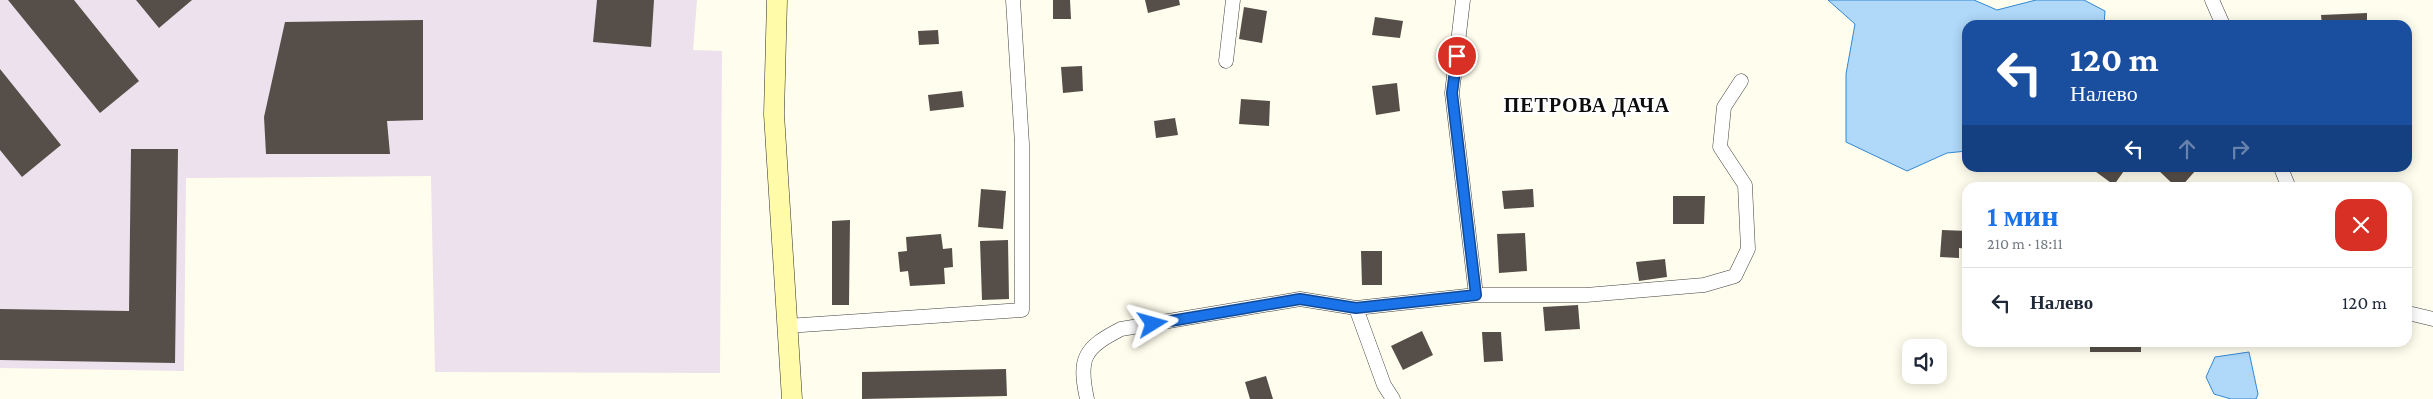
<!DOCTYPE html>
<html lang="ru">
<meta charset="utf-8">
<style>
:root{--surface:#fff;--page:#f2f2f3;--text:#1f2937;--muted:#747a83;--line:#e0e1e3;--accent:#1a73e8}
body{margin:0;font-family:"Crimson Pro",serif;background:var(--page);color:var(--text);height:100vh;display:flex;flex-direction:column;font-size:19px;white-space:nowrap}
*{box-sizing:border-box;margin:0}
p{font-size:16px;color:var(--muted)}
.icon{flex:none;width:28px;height:28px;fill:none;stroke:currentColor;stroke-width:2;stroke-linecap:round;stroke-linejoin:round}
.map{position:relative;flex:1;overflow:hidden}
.drawer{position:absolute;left:1962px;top:182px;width:450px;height:165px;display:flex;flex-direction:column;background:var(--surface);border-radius:15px;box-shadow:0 2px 12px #0003}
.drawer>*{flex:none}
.guide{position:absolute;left:1962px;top:20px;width:450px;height:152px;border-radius:15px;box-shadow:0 2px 12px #0003;background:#1a4fa0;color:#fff;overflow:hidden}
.tools{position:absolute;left:1902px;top:339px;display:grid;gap:10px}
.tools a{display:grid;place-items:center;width:45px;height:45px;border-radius:10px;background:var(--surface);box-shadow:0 2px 12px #0003;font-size:25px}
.pin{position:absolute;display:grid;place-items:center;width:42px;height:42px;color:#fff;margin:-21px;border:2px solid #fff;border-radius:50%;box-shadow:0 1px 5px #0007}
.me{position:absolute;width:55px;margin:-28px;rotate:82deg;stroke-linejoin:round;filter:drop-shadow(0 0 4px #0008)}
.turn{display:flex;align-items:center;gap:18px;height:105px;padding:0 25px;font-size:22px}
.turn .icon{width:65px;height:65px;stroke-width:2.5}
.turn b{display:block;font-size:35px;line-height:42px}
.lanes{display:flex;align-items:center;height:48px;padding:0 25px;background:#0003;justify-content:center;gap:25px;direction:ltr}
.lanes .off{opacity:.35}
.round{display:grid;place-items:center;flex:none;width:52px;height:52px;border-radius:15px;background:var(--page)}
.summary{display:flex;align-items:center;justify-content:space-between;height:85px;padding:0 25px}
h1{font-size:30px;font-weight:600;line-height:38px;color:var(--accent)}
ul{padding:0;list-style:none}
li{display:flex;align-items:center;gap:15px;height:70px;padding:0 25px;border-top:1px solid var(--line)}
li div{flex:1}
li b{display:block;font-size:19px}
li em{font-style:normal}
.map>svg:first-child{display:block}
</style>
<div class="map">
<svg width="2433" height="399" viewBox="0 0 2433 399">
<rect width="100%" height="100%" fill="#fffded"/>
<path fill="#ece1ec" d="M0 0H697L693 50 722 51 720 373 435 372 431 176 186 178 184 371 0 368Z"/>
<path fill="#afd8f9" stroke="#3288d4" d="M1828 0H1974L1997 10 2036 0H2084L2105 11 2104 25H1968L1967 151 1947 153 1907 171 1846 142V74L1855 24Z
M2249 352 2258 394 2256 399H2231L2214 394 2206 377 2215 357Z"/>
<path fill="#564f49" d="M8 0H74L139 81 100 113Z
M136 0H192L159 28Z
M597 0H654L651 47 593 42Z
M1053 0H1070L1071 19H1053Z
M1145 0H1179L1180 5 1148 13Z
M1244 7 1267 11 1262 43 1239 39Z
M2367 13V25H2322L2321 15Z
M1375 17 1403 21 1400 38 1372 35Z
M423 20V120L387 121 390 154H266L264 117 285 22Z
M938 30 939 44 919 45 918 31Z
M1082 66 1083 91 1063 93 1061 67Z
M0 69 61 145 22 177 0 150Z
M1397 83 1400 111 1376 115 1372 86Z
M962 91 964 107 930 111 928 95Z
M1241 99 1270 101 1269 126 1239 124Z
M1175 118 1178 135 1156 138 1154 121Z
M131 149H178L175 363 0 360V309L129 311Z
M2093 168H2126L2114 185 2092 169Z
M2156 168H2194L2196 170 2180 188H2177Z
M981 189 1006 191 1003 229 978 227Z
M1533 189 1534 207 1504 209 1502 191Z
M1673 196H1705L1704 224H1673Z
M850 220 849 305H832V221Z
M1942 230 1968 231V249L1959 248V258L1940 257Z
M1525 233 1527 271 1499 273 1497 234Z
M941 234 943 249 952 248 953 267 944 268 945 284 910 286 908 271 900 272 898 252 907 251 906 237Z
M1008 240 1009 299 982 300 980 241Z
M1361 251H1382V285H1362Z
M1665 259 1667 277 1639 281 1636 262Z
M1578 305 1580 329 1545 331 1543 307Z
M1422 331 1433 355 1403 370 1391 346Z
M1482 332H1501L1503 361 1484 362Z
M2090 342H2141V352H2090Z
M1006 369 1007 396 862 399V372Z
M1266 376 1273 399H1250L1245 382Z"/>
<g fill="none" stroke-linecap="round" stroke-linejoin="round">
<g stroke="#404040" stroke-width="15">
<path id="street" d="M1463 0 1452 93 1476 295
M2212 0 2223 25
M1226 61 1233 0
M2281 168 2289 188
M1356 308 1384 385 1393 399
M2408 313 2433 319
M787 326 1022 310V144L1013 0
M1087 399C1078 358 1084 348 1121 329L1300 299 1356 308 1476 295H1586L1704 285 1735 276 1748 249 1745 185 1720 147 1724 107 1741 81"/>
</g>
<g stroke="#2f2f2f" stroke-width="21">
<path id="secondary" d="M777 0 774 114 792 399"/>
</g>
<use href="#street" stroke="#fff" stroke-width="14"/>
<use href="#secondary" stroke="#fffba8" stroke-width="20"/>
</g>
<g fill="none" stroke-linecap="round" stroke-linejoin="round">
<g stroke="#114b97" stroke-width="12">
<path id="route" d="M1153 324 1300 299 1356 308 1476 295 1452 93 1457 56"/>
</g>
<use href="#route" stroke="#1a73e8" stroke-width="9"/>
</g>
<g text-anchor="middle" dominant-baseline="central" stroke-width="5" stroke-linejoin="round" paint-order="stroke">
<g font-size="20" font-weight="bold" letter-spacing="1" fill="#0d0d0d" stroke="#fff">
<text x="1587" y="105">ПЕТРОВА ДАЧА</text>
</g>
</g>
</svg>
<div class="tools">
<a><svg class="icon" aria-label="sound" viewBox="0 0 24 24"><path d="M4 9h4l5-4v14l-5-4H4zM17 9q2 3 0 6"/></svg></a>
</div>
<div class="pin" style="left:1457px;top:56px;background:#d93025"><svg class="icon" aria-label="arrive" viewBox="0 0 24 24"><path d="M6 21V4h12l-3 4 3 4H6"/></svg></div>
<svg class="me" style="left:1153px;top:324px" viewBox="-20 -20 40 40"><path d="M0-17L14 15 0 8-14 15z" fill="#1a73e8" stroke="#fff" stroke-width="4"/></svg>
<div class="guide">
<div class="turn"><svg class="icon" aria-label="left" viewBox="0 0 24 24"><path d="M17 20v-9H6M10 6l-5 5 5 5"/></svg><div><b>120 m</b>Налево</div></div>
<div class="lanes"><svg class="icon" aria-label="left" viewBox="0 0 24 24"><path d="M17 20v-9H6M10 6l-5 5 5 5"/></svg><svg class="icon off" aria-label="ahead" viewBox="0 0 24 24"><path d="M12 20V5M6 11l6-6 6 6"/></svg><svg class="icon off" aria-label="right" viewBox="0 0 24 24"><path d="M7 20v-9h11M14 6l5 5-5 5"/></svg></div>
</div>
<section class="drawer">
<div class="summary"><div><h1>1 мин</h1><p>210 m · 18:11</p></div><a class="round" style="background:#d93025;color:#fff"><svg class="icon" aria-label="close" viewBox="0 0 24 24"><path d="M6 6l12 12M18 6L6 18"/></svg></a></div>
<ul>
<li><svg class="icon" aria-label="left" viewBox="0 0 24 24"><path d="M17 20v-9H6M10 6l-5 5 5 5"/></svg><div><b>Налево</b></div><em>120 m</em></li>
</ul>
</section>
</div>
